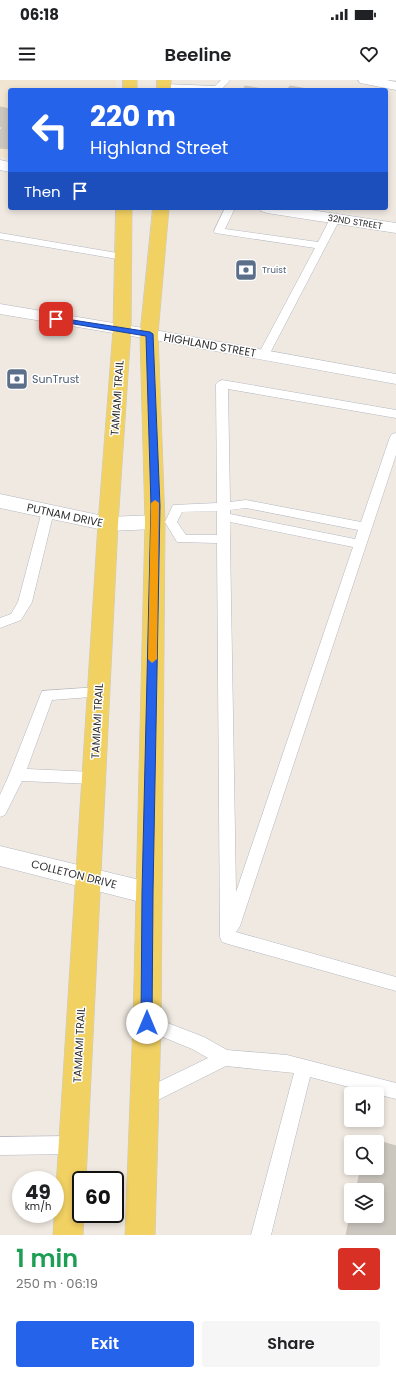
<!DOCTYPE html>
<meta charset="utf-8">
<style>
:root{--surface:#fff;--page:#f6f6f6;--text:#202124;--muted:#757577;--accent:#2563eb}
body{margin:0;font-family:Poppins,sans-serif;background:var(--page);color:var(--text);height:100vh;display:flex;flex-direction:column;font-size:15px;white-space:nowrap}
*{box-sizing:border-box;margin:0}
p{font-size:13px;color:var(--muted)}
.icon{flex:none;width:22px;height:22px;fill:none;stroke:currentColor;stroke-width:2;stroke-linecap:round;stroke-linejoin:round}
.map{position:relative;height:1155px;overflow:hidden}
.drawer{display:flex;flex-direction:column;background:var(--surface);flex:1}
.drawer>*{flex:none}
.banner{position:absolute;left:8px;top:8px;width:380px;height:122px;border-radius:4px;box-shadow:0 2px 6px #0003;background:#2563eb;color:#fff;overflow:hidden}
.tools{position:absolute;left:344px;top:1007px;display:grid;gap:8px}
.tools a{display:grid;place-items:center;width:40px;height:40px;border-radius:4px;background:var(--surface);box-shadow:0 2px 6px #0003;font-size:20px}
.speed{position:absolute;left:12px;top:1091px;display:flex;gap:8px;font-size:20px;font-weight:700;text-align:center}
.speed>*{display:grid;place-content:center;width:52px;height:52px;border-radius:50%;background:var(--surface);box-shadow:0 2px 6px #0003;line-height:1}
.speed small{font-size:10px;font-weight:400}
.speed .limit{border:2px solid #111;border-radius:6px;background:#fff;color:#111}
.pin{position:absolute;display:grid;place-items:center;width:34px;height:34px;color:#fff;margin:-17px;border-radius:8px;box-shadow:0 2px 6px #0006}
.me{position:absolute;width:44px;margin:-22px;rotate:0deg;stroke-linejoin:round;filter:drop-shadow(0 0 3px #0008)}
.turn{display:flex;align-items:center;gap:14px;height:84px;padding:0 16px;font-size:18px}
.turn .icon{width:52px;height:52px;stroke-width:2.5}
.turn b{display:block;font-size:28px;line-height:34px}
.then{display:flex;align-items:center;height:38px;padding:0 16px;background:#0003;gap:8px;font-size:15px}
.round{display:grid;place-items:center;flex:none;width:42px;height:42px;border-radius:4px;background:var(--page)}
.headline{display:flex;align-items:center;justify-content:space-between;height:68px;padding:0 16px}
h1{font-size:24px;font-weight:600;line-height:30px;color:#1e9e55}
.cta{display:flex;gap:8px;margin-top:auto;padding:8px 16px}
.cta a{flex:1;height:46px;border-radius:4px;background:var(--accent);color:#fff;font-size:16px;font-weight:600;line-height:46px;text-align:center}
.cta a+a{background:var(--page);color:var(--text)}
.status{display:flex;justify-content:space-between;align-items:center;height:28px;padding:0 20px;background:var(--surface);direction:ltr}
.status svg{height:11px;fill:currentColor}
header{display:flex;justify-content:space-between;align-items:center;height:52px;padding:0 16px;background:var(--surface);font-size:18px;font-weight:600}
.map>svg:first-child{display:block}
</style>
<div class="status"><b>06:18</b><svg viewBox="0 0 49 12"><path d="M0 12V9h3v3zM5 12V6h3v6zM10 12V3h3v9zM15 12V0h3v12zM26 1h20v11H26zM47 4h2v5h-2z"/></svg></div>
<header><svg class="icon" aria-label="menu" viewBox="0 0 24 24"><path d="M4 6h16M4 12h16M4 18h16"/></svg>Beeline<svg class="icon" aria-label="heart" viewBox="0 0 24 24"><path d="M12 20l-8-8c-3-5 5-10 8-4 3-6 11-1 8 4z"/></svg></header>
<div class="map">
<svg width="396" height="1155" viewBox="0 0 396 1155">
<rect width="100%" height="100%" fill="#efe9e1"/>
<path fill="#f0e6d1" d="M0 0H116V10H10V79L0 77Z"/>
<path fill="#cbc7bf" stroke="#cbc5ba" d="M245 6 269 10H243Z
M290 6 313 10H287Z
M0 27 10 29V69L0 68V50L3 47H0Z
M368 1058 396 1066V1155H346L351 1132V1136H377V1110H356L361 1088H377V1062H367Z"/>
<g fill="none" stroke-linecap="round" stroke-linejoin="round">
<g stroke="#b4b7c1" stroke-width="1">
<path id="lane" d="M221 0H230L221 10H164L160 7 164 4 215 6Z
M225 128H235L225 149 318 162 331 137 335 136 340 139 268 277H260L258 275 315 168 215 153 214 151Z
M0 153 123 174 128 177 123 180 0 159Z
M222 300 396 330V338L228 309 230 422 246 420 361 442 390 357 392 354 396 353V375L240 846 236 852 396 897V911L228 864 222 862 220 857 217 463 177 462 165 442 173 425 217 423 216 304 218 302ZM246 428 358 450 355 459 230 434V430ZM217 431V455H186L177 442 182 432ZM230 442 353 467 236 812 230 459Z
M48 427 52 428 54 431 32 522 21 540 0 548V538L11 534 18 522 42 431 44 428Z
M98 607 103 608 105 612 103 616 52 620 27 689 94 692 99 694 102 698 99 702 94 704 22 701 5 735 0 737V715L9 695 42 611Z
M147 935 204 957 227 970 287 975 396 1003V1019L310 997 271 1155H251L294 993 226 986 150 1024 144 1026 138 1024 135 1018 138 1012 208 978 192 969 141 948 138 943 141 938Z
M73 1056 79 1059 82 1065 79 1071 73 1074 0 1075V1057Z"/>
</g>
<g stroke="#b4b7c1" stroke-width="1">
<path id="street" d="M358 0H387L396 2V10L360 3Z
M0 80 10 82V92L0 90Z
M259 128H298L396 143V153L267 133 261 131Z
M0 224 149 249 396 294V304L149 259 0 234Z
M0 414 108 437 155 435 162 437 165 442 162 447 155 449 108 451 0 428Z
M0 766 148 802 157 806 161 813 157 820 148 824 0 786Z"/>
</g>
<g stroke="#c9c9c9" stroke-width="1">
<path id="primary" d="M123 0H137V10H123Z
M157 0H171V10H157Z
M116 128H132L131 250 118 444 86 1100H81V1134H84L83 1155H53L98 444 113 250Z
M153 128H169L158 254 165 442 161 943 155 1155H125L133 943 145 442 140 254Z"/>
</g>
<use href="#lane" fill="#fff" fill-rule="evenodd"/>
<use href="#street" fill="#fff" fill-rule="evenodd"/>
<use href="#primary" fill="#f2d163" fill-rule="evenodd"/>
</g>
<path fill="#2563eb" stroke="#184099" d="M53 237 150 252 153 254 160 426 153 813 152 943 151 946 147 948 143 946 141 943 142 813 151 426 146 256 56 241 52 239Z"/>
<path fill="#f59e0b" d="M155 420 159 423 157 579 152 583 148 579 151 423Z"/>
<defs>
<g id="bank-square" transform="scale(1.15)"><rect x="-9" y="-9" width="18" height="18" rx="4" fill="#5c6f8a" stroke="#fff"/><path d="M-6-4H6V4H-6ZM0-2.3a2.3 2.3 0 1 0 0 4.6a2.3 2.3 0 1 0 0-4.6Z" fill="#fff"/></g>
</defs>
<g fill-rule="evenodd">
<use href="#bank-square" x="246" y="190"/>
<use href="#bank-square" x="17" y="299"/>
</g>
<g text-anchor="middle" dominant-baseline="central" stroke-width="3" stroke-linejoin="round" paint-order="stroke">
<g font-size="9" fill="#2e2e2e" stroke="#fff">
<text transform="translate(355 142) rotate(9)">32ND STREET</text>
</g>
<g font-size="9" fill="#4e5e75" stroke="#fff" text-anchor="start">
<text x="262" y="190">Truist</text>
</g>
<g font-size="11" fill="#2e2e2e" stroke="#fff">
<text transform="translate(210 265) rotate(10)">HIGHLAND STREET</text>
<text transform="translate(117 318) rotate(-86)">TAMIAMI TRAIL</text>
<text transform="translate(65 435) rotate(12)">PUTNAM DRIVE</text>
<text transform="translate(97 641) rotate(-87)">TAMIAMI TRAIL</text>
<text transform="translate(74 794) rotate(14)">COLLETON DRIVE</text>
<text transform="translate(79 965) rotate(-87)">TAMIAMI TRAIL</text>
</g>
<g font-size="11" fill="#4e5e75" stroke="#fff" text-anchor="start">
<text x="32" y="299">SunTrust</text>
</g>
</g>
</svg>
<div class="tools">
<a><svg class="icon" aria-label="sound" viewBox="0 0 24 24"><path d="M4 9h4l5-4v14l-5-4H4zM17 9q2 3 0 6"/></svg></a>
<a><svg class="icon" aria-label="search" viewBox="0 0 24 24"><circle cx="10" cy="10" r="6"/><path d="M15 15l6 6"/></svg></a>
<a><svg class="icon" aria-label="layers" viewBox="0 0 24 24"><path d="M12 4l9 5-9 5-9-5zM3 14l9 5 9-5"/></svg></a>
</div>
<div class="speed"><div>49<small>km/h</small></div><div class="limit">60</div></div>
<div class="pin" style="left:56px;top:239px;background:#d93025"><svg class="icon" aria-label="arrive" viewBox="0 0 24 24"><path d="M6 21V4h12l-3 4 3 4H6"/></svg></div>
<svg class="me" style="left:147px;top:943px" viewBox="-20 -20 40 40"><circle r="19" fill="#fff"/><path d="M0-13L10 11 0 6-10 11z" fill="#2563eb"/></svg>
<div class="banner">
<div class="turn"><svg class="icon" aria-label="left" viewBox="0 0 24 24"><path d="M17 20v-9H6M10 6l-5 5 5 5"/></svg><div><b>220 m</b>Highland Street</div></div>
<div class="then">Then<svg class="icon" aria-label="arrive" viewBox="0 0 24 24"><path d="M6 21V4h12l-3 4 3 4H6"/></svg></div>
</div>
</div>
<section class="drawer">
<div class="headline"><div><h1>1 min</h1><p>250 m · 06:19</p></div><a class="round" style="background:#d93025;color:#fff"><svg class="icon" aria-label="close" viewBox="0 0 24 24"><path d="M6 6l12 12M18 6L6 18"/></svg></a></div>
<div class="cta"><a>Exit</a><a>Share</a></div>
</section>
